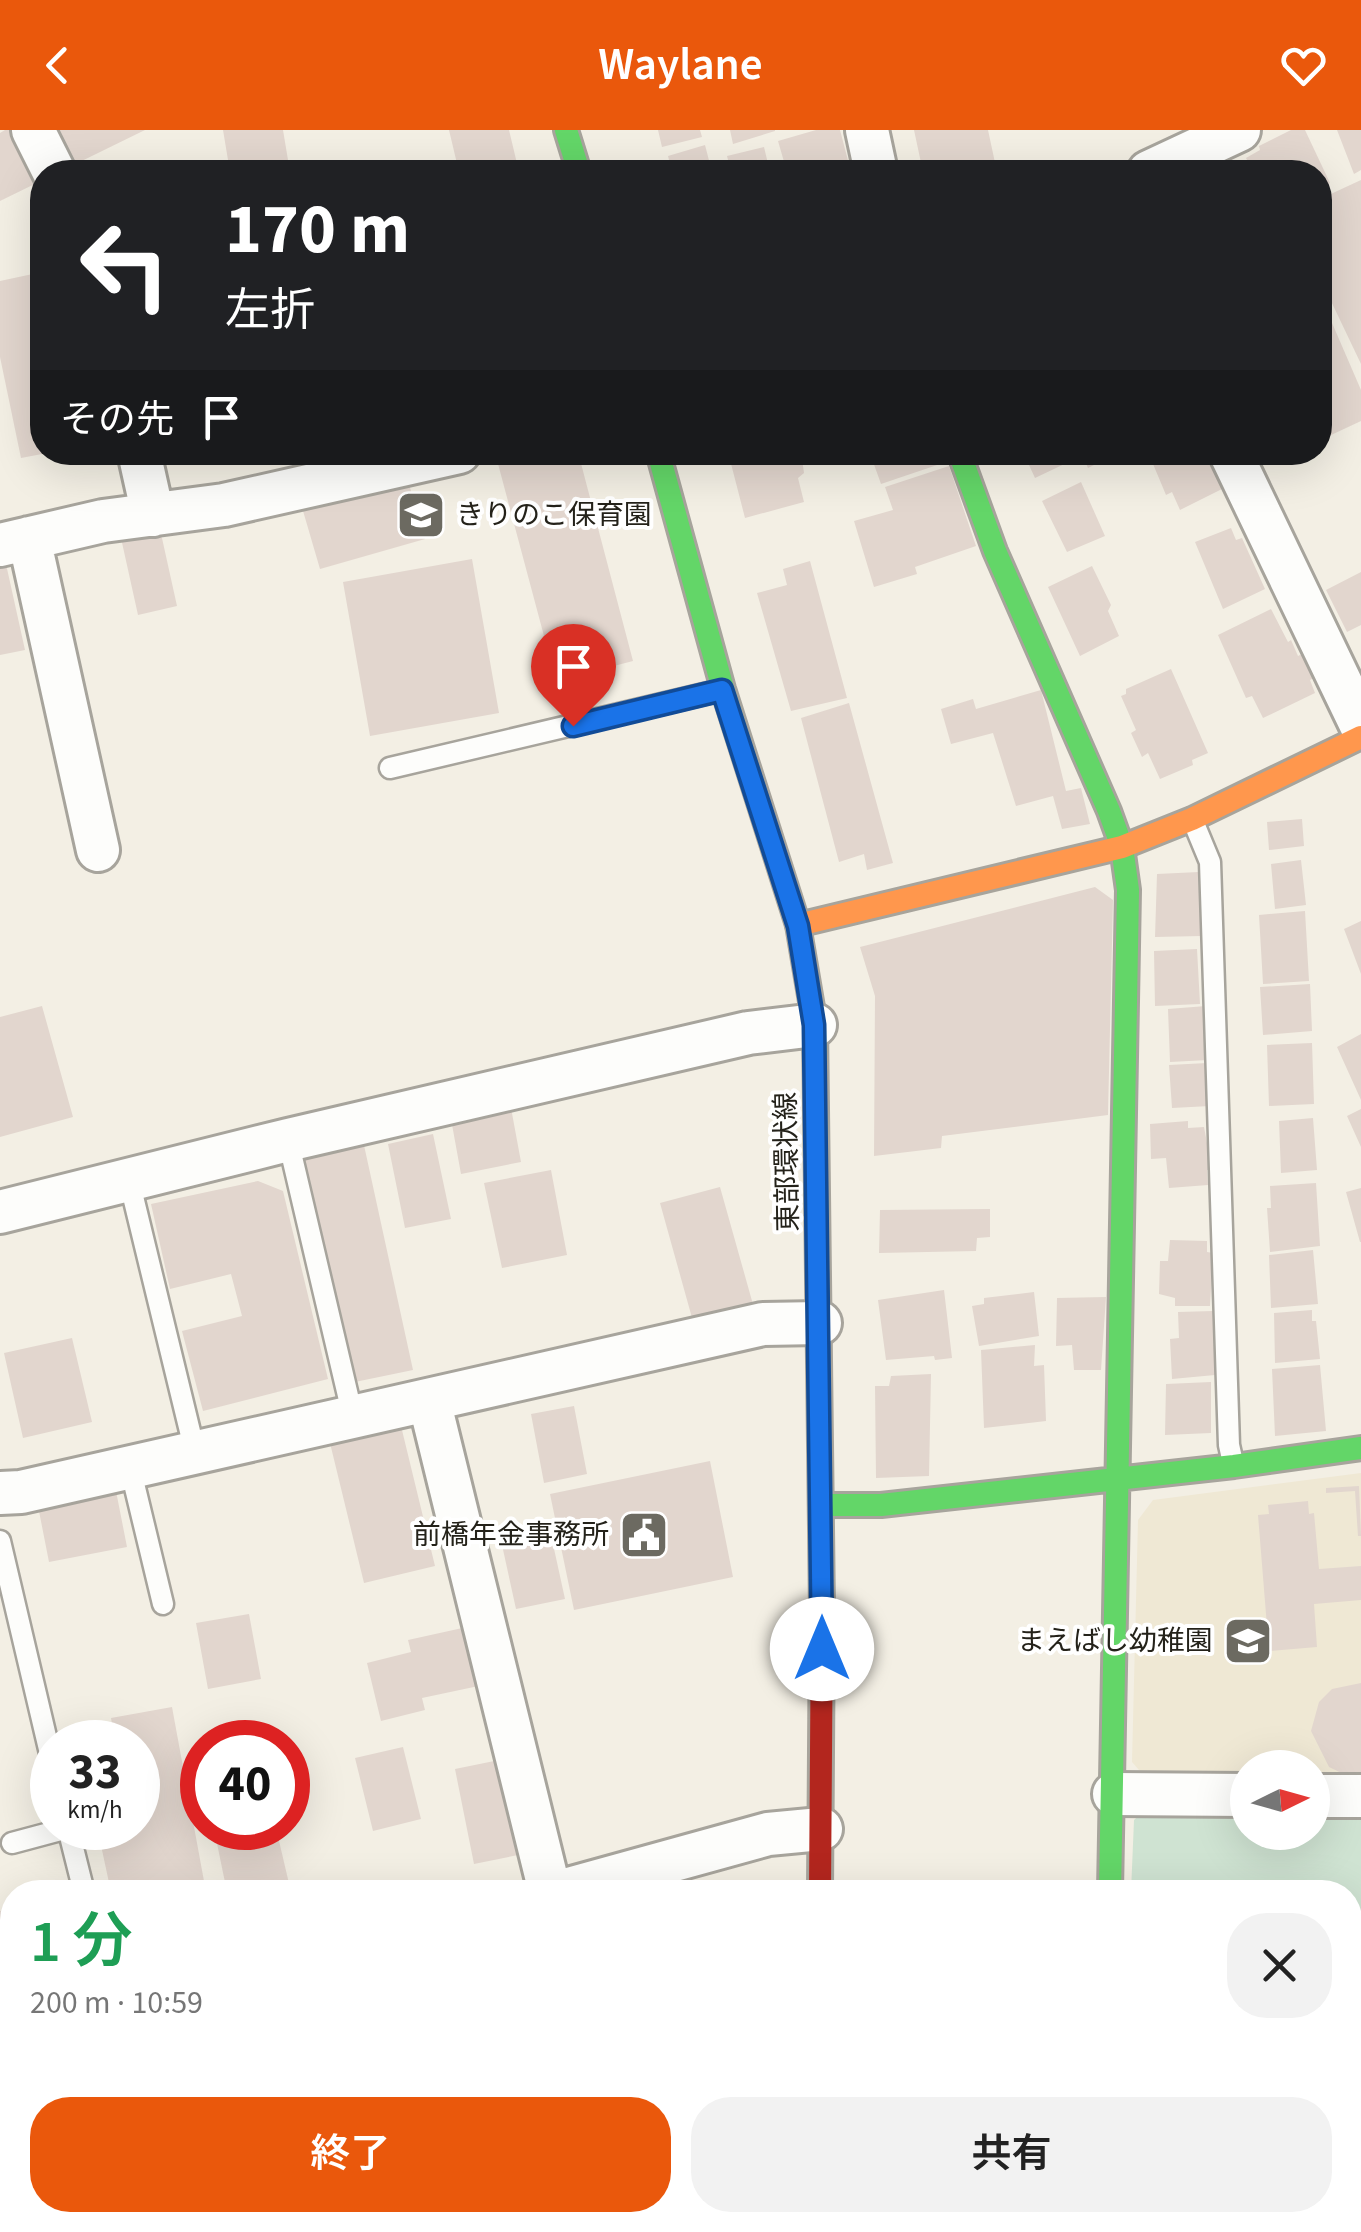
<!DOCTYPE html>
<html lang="ja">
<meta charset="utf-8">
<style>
:root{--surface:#fff;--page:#f2f2f2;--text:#222;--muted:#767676;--accent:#ea580c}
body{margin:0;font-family:"Source Sans 3","Noto Sans JP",sans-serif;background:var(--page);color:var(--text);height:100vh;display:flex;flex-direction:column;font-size:38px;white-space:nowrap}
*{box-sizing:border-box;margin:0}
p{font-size:32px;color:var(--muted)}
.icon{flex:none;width:55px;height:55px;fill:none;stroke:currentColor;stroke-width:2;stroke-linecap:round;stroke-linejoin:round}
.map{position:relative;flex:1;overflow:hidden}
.side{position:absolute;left:0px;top:1750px;width:1362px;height:352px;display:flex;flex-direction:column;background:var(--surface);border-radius:40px 40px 0 0;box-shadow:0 10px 40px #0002}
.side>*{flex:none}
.banner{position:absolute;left:30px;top:30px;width:1302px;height:305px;border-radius:40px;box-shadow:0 10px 40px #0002;background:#202124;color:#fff;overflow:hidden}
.needle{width:65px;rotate:85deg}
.controls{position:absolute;left:1230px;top:1620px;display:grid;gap:20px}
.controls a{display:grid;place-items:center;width:100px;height:100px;border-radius:50%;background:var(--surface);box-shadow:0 10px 40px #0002;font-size:50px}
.speed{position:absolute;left:30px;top:1590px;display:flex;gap:20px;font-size:50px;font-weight:700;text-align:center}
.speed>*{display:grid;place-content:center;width:130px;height:130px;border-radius:50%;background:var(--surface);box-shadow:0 10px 40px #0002;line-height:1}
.speed small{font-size:25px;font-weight:400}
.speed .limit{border:15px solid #d22;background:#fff;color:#111}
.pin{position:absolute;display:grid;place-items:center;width:85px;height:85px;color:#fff;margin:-102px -42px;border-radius:50% 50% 50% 0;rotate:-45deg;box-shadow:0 0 10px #0007}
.pin .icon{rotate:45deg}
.me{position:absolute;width:110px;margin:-55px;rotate:0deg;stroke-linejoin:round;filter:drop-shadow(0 0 8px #0008)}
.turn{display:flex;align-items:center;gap:35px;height:210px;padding:0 30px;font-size:45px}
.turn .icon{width:130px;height:130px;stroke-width:2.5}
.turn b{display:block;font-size:70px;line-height:85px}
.then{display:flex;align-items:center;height:95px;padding:0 30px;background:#0003;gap:20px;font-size:38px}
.round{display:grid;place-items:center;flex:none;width:105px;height:105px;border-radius:40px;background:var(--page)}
.overview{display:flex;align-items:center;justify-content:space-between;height:170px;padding:0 30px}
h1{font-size:60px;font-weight:600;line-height:75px;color:#1e9e55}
.primary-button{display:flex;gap:20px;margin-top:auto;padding:20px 30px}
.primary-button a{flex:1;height:115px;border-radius:40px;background:var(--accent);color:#fff;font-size:40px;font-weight:600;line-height:115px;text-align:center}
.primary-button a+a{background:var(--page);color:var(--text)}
header{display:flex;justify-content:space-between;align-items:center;height:130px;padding:0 30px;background:var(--accent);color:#fff;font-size:45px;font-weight:600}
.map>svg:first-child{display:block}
</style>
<header><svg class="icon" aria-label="back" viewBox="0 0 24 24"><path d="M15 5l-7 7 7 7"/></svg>Waylane<svg class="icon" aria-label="heart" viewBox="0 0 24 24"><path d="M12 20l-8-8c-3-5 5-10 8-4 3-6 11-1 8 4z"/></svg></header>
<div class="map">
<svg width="1361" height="2102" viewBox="0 0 1361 2102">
<rect width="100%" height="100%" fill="#f3efe4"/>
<path fill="#efe8d4" d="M1361 1343V1653L1313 1652 1312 1638H1248L1247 1650 1146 1648 1132 1632 1138 1390 1153 1370Z
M12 1922V2090H600L603 2102H0V1925Z"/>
<path fill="#cfe3d2" d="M1150 1675 1247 1676 1248 1702H1312L1313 1677H1361V1919H1350V1762H1131L1134 1690Z"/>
<path fill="#e2d6ce" d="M5 0H145L0 71V3Z
M223 0H283L290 42H230Z
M449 0H509L519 42H459Z
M658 0H700L702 7 662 17Z
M730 0H775V1L733 14Z
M816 0H840L851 42H787L778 11Z
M914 0H988L997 42H923Z
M1291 0H1305L1330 53 1320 58V42H1253L1246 28 1260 20 1259 16Z
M1337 0H1361V40L1354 44Z
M705 15 712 42H672L668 26Z
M764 17 770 42H731L727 26Z
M1361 50V234L1320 148V69Z
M42 142V324L21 328 0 227V151Z
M1326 179 1361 260V291L1329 306 1320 286V182Z
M528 322H578L633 531 556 551 497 330Z
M728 322H801L804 343 798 348 804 372 745 388Z
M883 322H942L946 332 881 354 871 326Z
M1023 322H1074L1077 328 1035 348Z
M1081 322H1120L1088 338Z
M1148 322H1204L1210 336 1215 334 1226 357 1180 380 1172 362 1166 365Z
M949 336 976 416 915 437 917 444 874 457 854 391 893 380 885 357Z
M406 344 425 409 320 439 301 374Z
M1081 352 1105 406 1067 422 1042 371Z
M158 390 177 476 138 485 119 399Z
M1231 398 1236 410 1242 408 1265 459 1223 479 1195 412Z
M472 429 499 583 370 606 343 452Z
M810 431 847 568 791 581 757 463 787 455 783 439Z
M6 434 25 520 0 525V435Z
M1092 436 1111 475 1108 481 1119 506 1080 526 1048 457Z
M1361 442V495L1347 502 1326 460Z
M1271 479 1288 512 1291 510 1298 526 1308 521 1319 545 1310 550 1315 563 1263 588 1252 566 1246 568 1218 505Z
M1171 539 1208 623 1192 630 1193 635 1160 649 1148 623 1142 627 1131 603 1136 600 1121 566 1126 564V559Z
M1041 560 1066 661 1081 658 1090 694 1062 699 1053 666 1016 676 993 603 951 614 941 579 973 569 976 579Z
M849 573 893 733 867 740 864 724 839 732 801 588Z
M1302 689 1304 716 1269 720 1267 692Z
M1301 730 1306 775 1275 779 1271 734Z
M1199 742 1201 806 1155 807 1157 744Z
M1095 757 1113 770 1108 985 942 1006 941 1018 874 1026 875 866 860 817Z
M1305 781 1309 851 1263 854 1259 785Z
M1361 791V844L1344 799Z
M1197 819 1200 874 1155 876 1154 821Z
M1310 854 1312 901 1263 905 1260 857Z
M42 876 73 987 0 1007V887Z
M1206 876 1208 930 1170 932 1168 879Z
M1361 904V970L1337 917Z
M1312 913 1314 974 1269 976 1267 915Z
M1207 933 1210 976 1172 978 1169 935Z
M509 967 521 1032 461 1044 449 978Z
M1361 979V1017L1347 986Z
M1313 988 1317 1040 1281 1043 1279 991Z
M1188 991V998L1204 997 1212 1040H1207L1208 1055 1169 1058 1166 1028 1151 1029 1150 994Z
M433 1004 451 1089 405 1098 388 1014Z
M362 1006 413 1240 350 1253 300 1019Z
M551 1040 567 1125 502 1138 484 1053Z
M258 1051 283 1061 328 1249 203 1281 182 1201 242 1186 231 1144 170 1159 151 1074Z
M1316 1053 1320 1116 1270 1122 1267 1078H1271L1270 1056Z
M720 1057 754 1178 694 1195 660 1073Z
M1361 1058V1112H1360L1346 1062Z
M990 1079V1107L977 1108 976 1121 879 1123 880 1080Z
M1170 1110 1207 1111V1122L1213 1123 1210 1176H1175V1168L1159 1164 1160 1131H1168Z
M1313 1120 1318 1174 1271 1178 1269 1125Z
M944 1160 952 1228 935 1230 934 1226 886 1230 878 1170Z
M1034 1162 1039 1206 979 1216 972 1176 984 1174V1168Z
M1106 1167 1101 1240H1074L1072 1215 1056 1216 1057 1168Z
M1312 1180V1191H1316L1320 1229 1275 1233 1274 1183Z
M1213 1181 1215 1245 1172 1249 1170 1209 1179 1208 1178 1182Z
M72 1208 92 1292 23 1308 4 1223Z
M1035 1215 1034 1236 1044 1235 1046 1291 984 1298 981 1220Z
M1320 1235 1326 1301 1275 1306 1272 1239Z
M931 1244 929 1346 876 1348 875 1256H889L891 1246Z
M1211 1252V1303L1165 1305 1166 1254Z
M574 1276 587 1344 544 1353 531 1284Z
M401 1296 435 1436 364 1453 330 1313Z
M710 1331 733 1447 574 1480 550 1364Z
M1359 1356 1361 1406H1358L1355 1361 1326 1363V1358Z
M116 1361 127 1417 49 1432 38 1376Z
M1308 1371 1309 1384 1314 1383 1319 1439 1361 1436V1470L1314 1474 1317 1517 1269 1521 1258 1385 1269 1384 1268 1375Z
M551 1405 565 1469 516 1479 502 1415Z
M249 1484 261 1549 208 1559 196 1493Z
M476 1495 488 1554 422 1568 425 1580 381 1591 367 1533 411 1522 408 1510Z
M1361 1553V1649H1354L1329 1637 1311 1601 1319 1572 1332 1559Z
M172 1577 206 1762H111L99 1706 141 1698 138 1697V1612H115L111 1588Z
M403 1617 421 1689 373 1701 355 1628Z
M509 1628 528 1723 474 1734 455 1639Z
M276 1698 291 1762H227L214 1699Z
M5 1780 12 1820V1865L0 1867V1781Z
M237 2090H304L308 2102H240Z
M419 2090H489L492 2102H423Z"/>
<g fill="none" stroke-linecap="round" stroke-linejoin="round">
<g stroke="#a7a49c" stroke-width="25">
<path id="lane" d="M390 638 721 560
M1193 691 1210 732 1229 1315 1233 1333
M288 1010 353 1287
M129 1050 195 1322
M130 1337 163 1474
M0 1411 52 1632
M68 1698 84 1762
M12 1713 68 1698
M1310 2090 1311 2102"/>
</g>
<g stroke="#a7a49c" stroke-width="48">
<path id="street" d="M33 0 54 42
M867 0 876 42
M1149 42 1239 0
M139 322 153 385
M1230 322 1361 595
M29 408 98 720
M0 415 103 391 224 375 459 322
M0 1082 288 1010 748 903 815 895
M429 1270 550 1762
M0 1363 21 1362 763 1194 820 1193
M1114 1664 1248 1665
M1312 1666H1361
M558 1762 768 1704 821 1699
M0 1910 12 1907
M1350 1935H1361
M1099 2102V2090"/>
</g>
<g stroke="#a7a49c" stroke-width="28">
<path id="fast" d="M566 0 579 42
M658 322 723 559 798 795 815 895 822 1482
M959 322 995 421 1109 681 1122 717 1128 760 1110 1762
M823 1375H881L1234 1336 1361 1318
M813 2102 814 2090"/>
</g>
<g stroke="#a7a49c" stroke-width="28">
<path id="slow" d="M798 795 1122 717 1192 689 1361 607"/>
</g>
<g stroke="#a7a49c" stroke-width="28">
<path id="jam" d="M820 1762 822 1482"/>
</g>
<use href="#lane" stroke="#fdfdfb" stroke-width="20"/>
<use href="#street" stroke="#fdfdfb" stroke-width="42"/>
<use href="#fast" stroke="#63d668" stroke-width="22"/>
<use href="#slow" stroke="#ff974d" stroke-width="22"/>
<use href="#jam" stroke="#b3261e" stroke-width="22"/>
</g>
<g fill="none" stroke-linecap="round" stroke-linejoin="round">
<g stroke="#114b97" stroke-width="25">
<path id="route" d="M573 596 722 560 798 796 814 895 822 1519"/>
</g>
<use href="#route" stroke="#1a73e8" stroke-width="18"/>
</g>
<defs>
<g id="school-square" transform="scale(2.5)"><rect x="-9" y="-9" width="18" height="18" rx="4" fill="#6c6a61" stroke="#fff"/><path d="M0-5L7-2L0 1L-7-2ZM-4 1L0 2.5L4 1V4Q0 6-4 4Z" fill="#fff"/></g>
<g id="civic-square" transform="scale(2.5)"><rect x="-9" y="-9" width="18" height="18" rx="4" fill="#6c6a61" stroke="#fff"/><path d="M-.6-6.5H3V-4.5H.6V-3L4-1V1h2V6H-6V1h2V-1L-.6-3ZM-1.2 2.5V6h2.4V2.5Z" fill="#fff"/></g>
</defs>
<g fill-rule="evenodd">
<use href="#school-square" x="421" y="385"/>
<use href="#civic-square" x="644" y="1405"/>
<use href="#school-square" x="1248" y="1511"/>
</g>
<g text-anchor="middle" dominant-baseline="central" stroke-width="8" stroke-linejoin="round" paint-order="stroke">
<g font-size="28" fill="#24221a" stroke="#fff" text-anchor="end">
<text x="456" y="385" text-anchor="start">きりのこ保育園</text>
<text x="609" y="1405">前橋年金事務所</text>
<text x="1213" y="1511">まえばし幼稚園</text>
</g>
<g font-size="28" fill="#24221a" stroke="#fff">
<text transform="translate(787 1032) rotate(-91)">東部環状線</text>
</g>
</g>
</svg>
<div class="controls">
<a><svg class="needle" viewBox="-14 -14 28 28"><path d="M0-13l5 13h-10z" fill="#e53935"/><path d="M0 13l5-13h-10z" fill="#767676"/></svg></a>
</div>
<div class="speed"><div>33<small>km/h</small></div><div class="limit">40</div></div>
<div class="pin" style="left:573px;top:596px;background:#d93025"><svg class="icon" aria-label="arrive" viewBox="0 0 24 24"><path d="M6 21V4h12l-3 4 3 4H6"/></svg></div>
<svg class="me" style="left:822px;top:1519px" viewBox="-20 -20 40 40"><circle r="19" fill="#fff"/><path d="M0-13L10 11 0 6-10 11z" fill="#1a73e8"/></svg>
<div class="banner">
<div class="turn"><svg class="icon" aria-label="left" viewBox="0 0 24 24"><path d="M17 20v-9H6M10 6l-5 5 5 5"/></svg><div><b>170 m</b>左折</div></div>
<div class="then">その先<svg class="icon" aria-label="arrive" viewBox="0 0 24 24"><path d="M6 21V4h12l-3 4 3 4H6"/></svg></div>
</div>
<section class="side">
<div class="overview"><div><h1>1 分</h1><p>200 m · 10:59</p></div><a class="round"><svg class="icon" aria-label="close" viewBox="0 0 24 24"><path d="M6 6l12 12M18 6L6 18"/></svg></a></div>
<div class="primary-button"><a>終了</a><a>共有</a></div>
</section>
</div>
